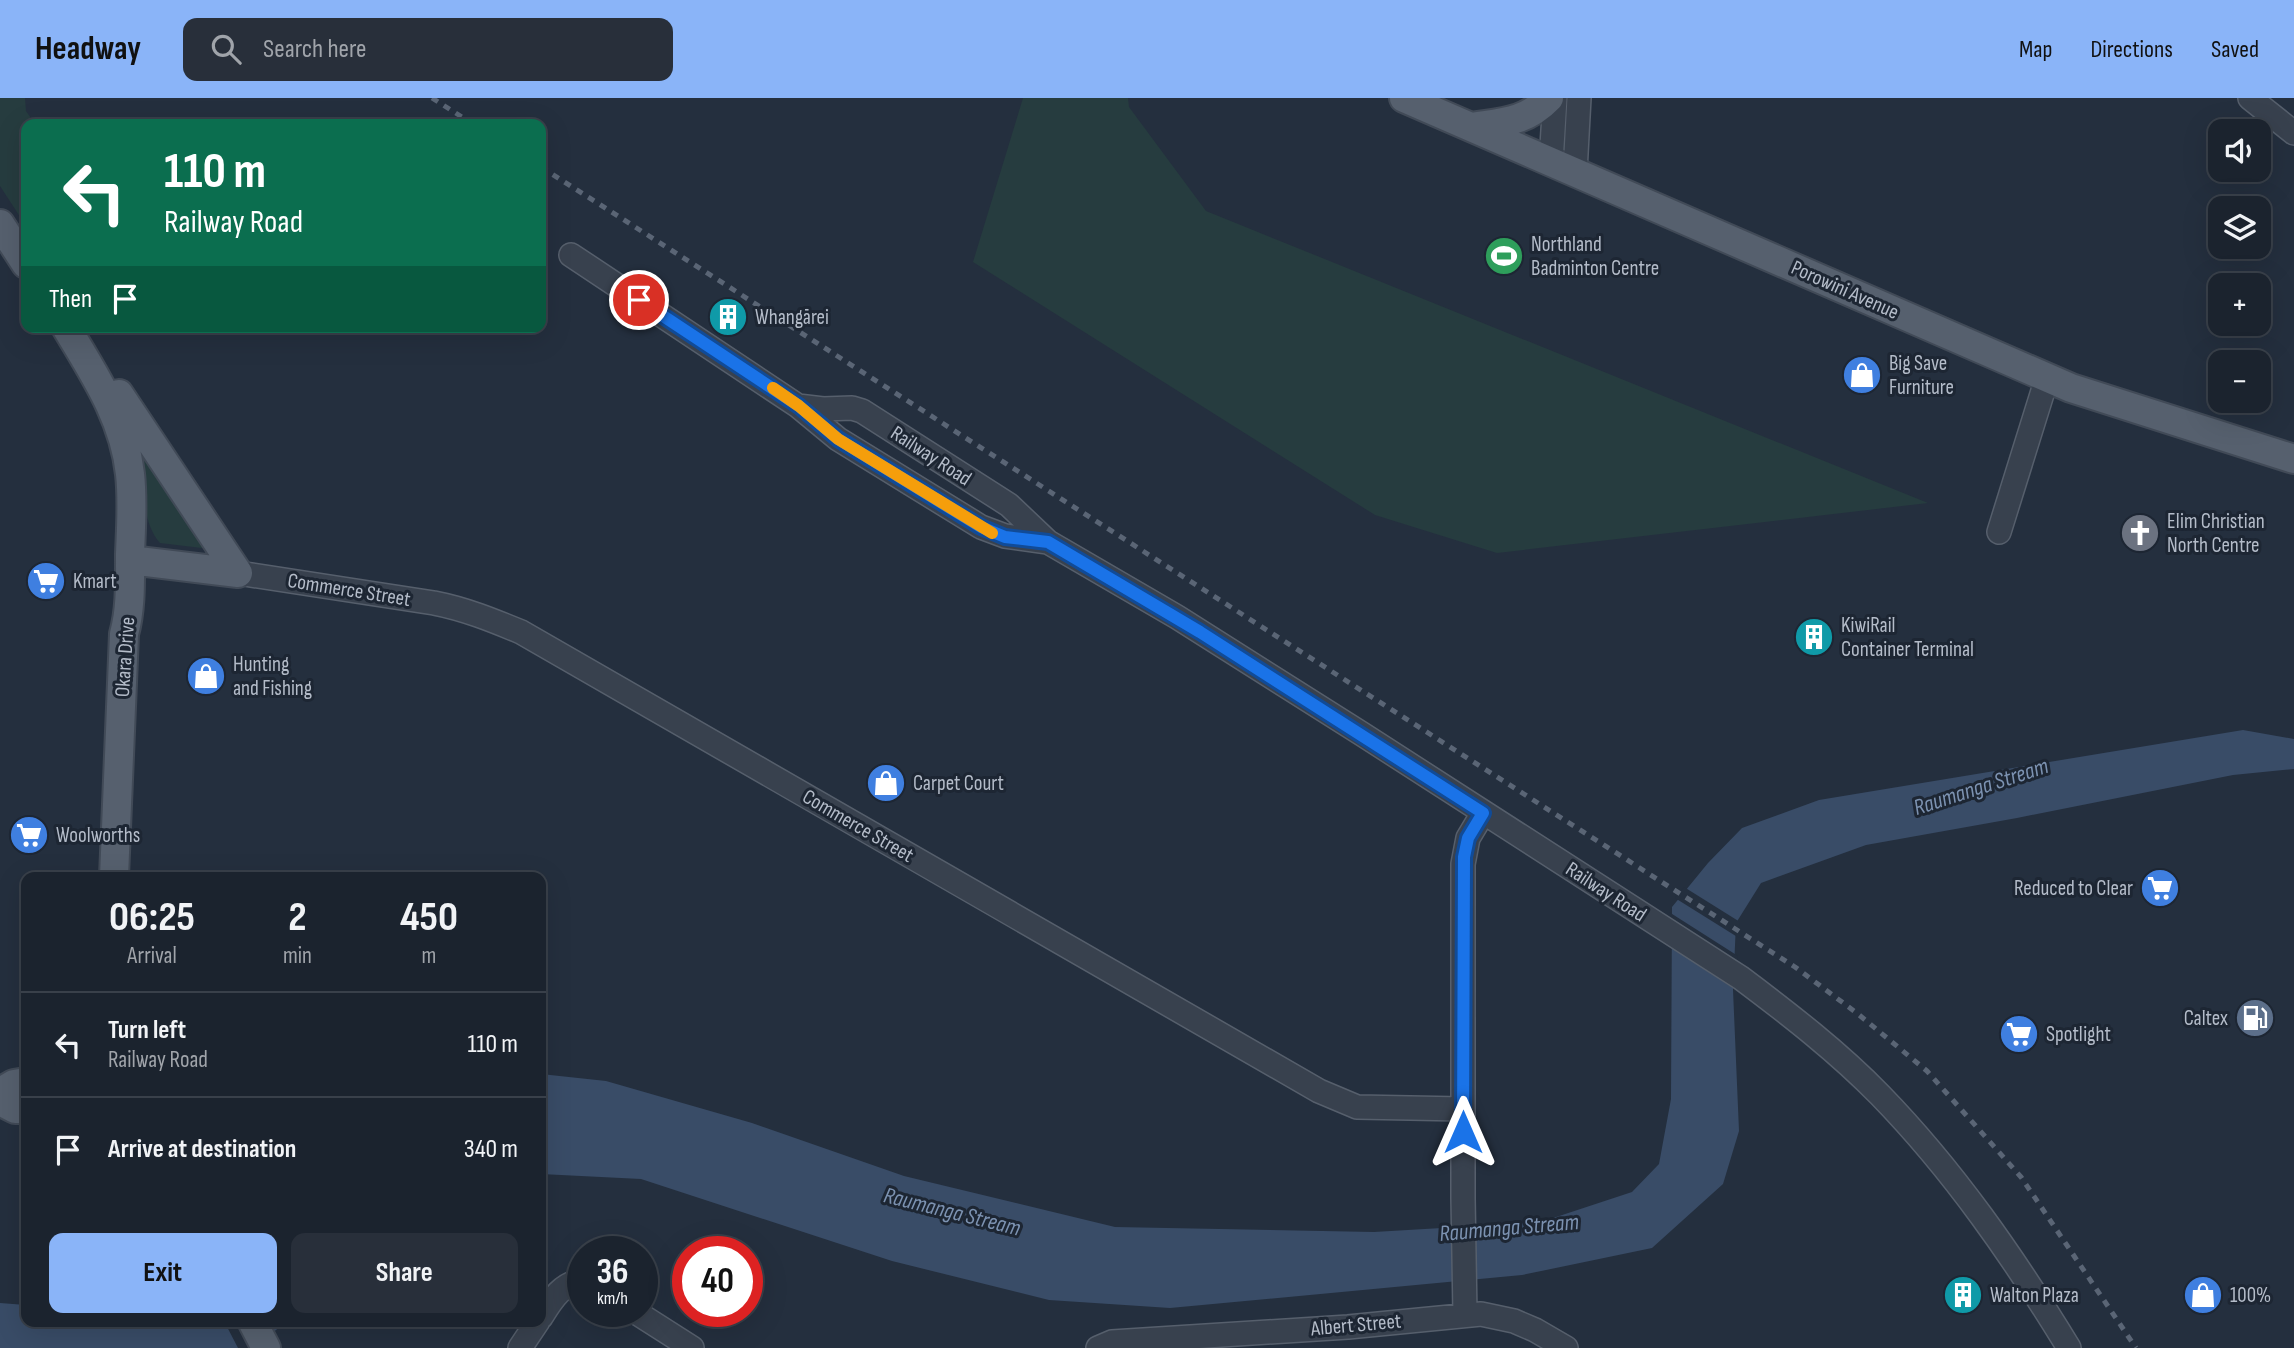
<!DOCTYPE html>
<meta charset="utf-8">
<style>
:root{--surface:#1b232e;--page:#282f3a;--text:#f1f3f6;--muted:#a0a4aa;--line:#39404a;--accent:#8ab4f8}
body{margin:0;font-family:"Sofia Sans Condensed",sans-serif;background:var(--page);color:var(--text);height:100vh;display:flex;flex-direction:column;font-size:26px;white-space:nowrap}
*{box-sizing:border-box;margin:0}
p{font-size:23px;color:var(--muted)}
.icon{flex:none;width:38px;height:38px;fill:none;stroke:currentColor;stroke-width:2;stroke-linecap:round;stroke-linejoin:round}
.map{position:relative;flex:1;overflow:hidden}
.side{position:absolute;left:21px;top:774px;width:525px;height:455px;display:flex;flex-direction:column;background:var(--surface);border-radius:14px;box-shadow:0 7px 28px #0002,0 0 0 2px var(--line)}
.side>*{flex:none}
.guide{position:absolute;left:21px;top:21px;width:525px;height:214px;border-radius:14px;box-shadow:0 7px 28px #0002,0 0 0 2px var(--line);background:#0b6e4f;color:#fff;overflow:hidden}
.buttons{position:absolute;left:2208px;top:21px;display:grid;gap:14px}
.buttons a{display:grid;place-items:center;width:63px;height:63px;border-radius:14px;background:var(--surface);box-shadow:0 7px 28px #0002,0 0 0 2px var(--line);font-size:35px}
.speed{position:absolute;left:567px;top:1138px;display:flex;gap:14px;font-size:35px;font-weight:700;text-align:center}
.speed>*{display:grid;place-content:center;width:91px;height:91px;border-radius:50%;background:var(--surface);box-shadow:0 7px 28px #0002,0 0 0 2px var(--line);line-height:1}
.speed small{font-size:18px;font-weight:400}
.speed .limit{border:10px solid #d22;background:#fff;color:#111}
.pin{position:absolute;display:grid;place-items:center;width:60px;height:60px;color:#fff;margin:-30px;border:4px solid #fff;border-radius:50%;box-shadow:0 2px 7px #0007}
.me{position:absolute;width:77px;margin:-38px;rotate:0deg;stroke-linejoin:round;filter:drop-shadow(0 0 5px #0008)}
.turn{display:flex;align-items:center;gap:24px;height:147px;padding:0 28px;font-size:32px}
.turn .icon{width:91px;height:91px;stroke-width:2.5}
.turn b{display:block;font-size:49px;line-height:60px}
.then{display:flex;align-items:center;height:66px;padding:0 28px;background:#0003;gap:14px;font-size:26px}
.eta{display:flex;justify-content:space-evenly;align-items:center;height:119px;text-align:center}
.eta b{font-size:42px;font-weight:700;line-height:49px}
.button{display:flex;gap:14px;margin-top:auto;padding:14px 28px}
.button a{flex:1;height:80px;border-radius:14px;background:var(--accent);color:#111;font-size:28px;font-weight:700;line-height:80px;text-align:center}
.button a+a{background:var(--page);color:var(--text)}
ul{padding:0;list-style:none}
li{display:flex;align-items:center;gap:21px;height:105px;padding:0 28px;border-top:2px solid var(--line)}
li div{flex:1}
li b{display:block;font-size:26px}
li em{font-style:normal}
header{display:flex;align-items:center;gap:42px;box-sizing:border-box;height:98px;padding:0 35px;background:var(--accent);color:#111}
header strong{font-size:33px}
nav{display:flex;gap:38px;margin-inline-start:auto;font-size:24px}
.search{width:490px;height:63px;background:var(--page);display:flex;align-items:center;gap:18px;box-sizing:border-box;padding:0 24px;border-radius:14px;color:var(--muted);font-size:26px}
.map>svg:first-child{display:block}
</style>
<header>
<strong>Headway</strong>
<div class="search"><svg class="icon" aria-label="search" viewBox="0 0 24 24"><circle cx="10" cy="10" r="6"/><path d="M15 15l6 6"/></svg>Search here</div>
<nav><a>Map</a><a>Directions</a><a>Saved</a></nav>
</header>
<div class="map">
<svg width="2294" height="1250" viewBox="0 0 2294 1250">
<rect width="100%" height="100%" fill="#242f3e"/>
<path fill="#263c3f" d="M0 0H25L26 13 35 26H26V128L0 88Z
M1023 0H1128L1129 9 1206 113 1928 405 1497 455 1375 417 973 164Z
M142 345 210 451 160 445C139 422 144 376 142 345Z"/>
<path fill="#394c67" d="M2243 632 2294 641V671L2233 677 2017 720 1866 747 1761 785 1736 825 1733 892 1739 1033 1723 1086 1652 1150 1522 1177 1170 1210 1049 1202 892 1163 641 1081 541 1076V976L606 983 752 1025 904 1078 1115 1129 1374 1134 1541 1124 1632 1094 1659 1066 1671 1001 1672 809 1708 765 1742 730 1819 702Z
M0 1205 26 1207V1223H287L254 1250H0Z"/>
<path fill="#242f3e" d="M1684 789 1740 824 1739 840 1675 800Z
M1669 814 1738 858 1736 892 1669 848Z
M224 1223H267L260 1250H238Z"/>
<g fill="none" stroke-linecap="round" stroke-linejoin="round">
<g stroke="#565f6c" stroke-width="26">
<path id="minor" d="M2250 0 2294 35
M1551 64 1555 0
M1575 74 1579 0
M571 157 798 308 838 341 981 429 1005 438 1048 444
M798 308 823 311 852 310 862 313 1009 407 1048 444 1177 519 1362 636 1741 880C1789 916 1838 954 1880 997 1954 1073 2014 1160 2069 1250
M1999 434 2047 280
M238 475 434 505C465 511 492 522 521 534L1319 993 1357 1009 1463 1011
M634 1213 692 1250
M1465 1216 1463 1100V766L1468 740 1483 715
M541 1219C551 1203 562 1184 583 1183
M520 1250 538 1223
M1098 1250 1112 1244 1348 1229 1481 1216 1514 1223 1535 1232 1566 1250"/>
</g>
<g stroke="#414a57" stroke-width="32">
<path id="major" d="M1404 0 2071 290 2294 361
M1472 29C1503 24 1526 24 1549 0
M0 126 26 166
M66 229C94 276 124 320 130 376 133 402 131 429 130 456 130 483 131 511 124 536L114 779
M119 296 238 475
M130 462 238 475
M0 994 14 986 26 984
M0 1003 15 1011H26
M252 1223 266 1250"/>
</g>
<use href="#minor" stroke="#38414e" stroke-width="23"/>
<use href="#major" stroke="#56606e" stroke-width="28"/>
<path stroke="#5a6575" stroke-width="5" stroke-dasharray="7 7" stroke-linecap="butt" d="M432 0 473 26
M541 69 1795 869 1858 916 1927 973 2021 1079 2136 1250"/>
</g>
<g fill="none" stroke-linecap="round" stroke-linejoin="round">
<g stroke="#114b97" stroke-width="18">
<path id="route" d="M639 202 799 308 838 341 981 429 1005 439 1048 444 1200 534 1483 715 1468 740 1464 759 1463 1034"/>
</g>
<use href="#route" stroke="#1a73e8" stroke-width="12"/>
<path stroke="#f59e0b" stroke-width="12" d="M773 290 799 308 838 341 992 435"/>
</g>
<defs>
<g id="stadium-disc" transform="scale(2.0125)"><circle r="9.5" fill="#2e9e5b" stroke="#1d2633"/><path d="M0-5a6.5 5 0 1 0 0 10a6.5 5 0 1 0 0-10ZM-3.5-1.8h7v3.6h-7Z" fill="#fff"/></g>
<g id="building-disc" transform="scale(2.0125)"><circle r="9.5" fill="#0f9aa8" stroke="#1d2633"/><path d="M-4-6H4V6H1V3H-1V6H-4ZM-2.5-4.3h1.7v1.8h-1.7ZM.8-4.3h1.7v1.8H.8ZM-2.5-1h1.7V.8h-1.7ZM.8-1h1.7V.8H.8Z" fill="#fff"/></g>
<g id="shop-disc" transform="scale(2.0125)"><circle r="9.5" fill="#3f7fe0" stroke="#1d2633"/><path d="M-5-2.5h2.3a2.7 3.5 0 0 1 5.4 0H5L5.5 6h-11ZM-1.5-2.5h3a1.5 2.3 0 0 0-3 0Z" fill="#fff"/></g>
<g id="church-disc" transform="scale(2.0125)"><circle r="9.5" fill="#6b7280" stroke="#1d2633"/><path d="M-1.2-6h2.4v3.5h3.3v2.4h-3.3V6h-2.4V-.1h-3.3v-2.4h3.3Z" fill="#fff"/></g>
<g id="supermarket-disc" transform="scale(2.0125)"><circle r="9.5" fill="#3f7fe0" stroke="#1d2633"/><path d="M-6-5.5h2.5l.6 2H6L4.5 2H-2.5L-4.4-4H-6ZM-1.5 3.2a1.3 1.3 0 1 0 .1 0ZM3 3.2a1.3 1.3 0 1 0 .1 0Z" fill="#fff"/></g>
<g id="fuel-disc" transform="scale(2.0125)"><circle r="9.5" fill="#5c6f8a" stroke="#1d2633"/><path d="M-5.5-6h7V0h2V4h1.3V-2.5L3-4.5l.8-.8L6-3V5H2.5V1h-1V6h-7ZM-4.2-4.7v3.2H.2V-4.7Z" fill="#fff"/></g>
</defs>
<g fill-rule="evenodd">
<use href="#stadium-disc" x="1504" y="158"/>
<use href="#building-disc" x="728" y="219"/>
<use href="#shop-disc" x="1862" y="277"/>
<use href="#church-disc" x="2140" y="435"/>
<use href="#supermarket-disc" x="46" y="483"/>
<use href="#building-disc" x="1814" y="539"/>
<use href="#shop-disc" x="206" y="578"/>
<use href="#shop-disc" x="886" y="685"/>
<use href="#supermarket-disc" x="29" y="737"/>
<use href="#supermarket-disc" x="2160" y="790"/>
<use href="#fuel-disc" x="2255" y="920"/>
<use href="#supermarket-disc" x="2019" y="936"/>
<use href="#building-disc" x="1963" y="1197"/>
<use href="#shop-disc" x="2203" y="1197"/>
</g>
<g text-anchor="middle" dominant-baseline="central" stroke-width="6" stroke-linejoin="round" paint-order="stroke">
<g font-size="21" fill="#b4bcc9" stroke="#1d2633" text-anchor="start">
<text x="1531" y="146">Northland<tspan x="1531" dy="24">Badminton Centre</tspan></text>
<text x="755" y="219">Whangārei</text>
<text x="1889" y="265">Big Save<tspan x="1889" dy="24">Furniture</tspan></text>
<text x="2167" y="423">Elim Christian<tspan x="2167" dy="24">North Centre</tspan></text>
<text x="73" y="483">Kmart</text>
<text x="1841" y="527">KiwiRail<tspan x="1841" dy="24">Container Terminal</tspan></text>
<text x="233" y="566">Hunting<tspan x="233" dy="24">and Fishing</tspan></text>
<text x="913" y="685">Carpet Court</text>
<text x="56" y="737">Woolworths</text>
<text x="2133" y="790" text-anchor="end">Reduced to Clear</text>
<text x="2228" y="920" text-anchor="end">Caltex</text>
<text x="2046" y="936">Spotlight</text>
<text x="1990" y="1197">Walton Plaza</text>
<text x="2230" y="1197">100%</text>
</g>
<g font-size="21" fill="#b4bcc9" stroke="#1d2633">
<text transform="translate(1845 192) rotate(24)">Porowini Avenue</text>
<text transform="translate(931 358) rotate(33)">Railway Road</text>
<text transform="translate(349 492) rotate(9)">Commerce Street</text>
<text transform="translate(125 559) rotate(-86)">Okara Drive</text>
<text transform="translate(858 728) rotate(30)">Commerce Street</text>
<text transform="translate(1606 794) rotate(33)">Railway Road</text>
<text transform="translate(1356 1227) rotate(-5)">Albert Street</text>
</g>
<g font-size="23" font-style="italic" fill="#7c92b1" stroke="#1d2633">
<text transform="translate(1981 689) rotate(-18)">Raumanga Stream</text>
<text transform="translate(952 1114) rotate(14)">Raumanga Stream</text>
<text transform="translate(1509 1130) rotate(-5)">Raumanga Stream</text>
</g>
</g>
</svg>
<div class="buttons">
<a><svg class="icon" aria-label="sound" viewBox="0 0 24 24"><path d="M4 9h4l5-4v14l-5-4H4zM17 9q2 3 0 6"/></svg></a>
<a><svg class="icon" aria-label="layers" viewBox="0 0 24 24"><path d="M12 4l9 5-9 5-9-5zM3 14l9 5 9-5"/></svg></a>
<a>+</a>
<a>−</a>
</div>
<div class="speed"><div>36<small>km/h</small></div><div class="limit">40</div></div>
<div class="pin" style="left:639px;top:202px;background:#d93025"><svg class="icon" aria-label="arrive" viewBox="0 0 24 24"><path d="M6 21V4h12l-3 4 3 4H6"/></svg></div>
<svg class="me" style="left:1463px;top:1034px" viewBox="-20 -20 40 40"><path d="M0-17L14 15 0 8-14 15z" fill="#1a73e8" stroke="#fff" stroke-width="4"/></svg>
<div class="guide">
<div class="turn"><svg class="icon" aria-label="left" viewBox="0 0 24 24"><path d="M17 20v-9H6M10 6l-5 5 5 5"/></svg><div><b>110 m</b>Railway Road</div></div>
<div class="then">Then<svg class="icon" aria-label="arrive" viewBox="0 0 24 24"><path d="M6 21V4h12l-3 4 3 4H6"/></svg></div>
</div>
<section class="side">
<div class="eta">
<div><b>06:25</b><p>Arrival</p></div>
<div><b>2</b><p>min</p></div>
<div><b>450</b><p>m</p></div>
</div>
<ul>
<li><svg class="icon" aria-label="left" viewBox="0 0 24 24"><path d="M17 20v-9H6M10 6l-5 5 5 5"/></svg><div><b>Turn left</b><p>Railway Road</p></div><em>110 m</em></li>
<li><svg class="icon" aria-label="arrive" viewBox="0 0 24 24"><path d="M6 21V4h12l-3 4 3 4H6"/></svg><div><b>Arrive at destination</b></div><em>340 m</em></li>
</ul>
<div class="button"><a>Exit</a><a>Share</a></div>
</section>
</div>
